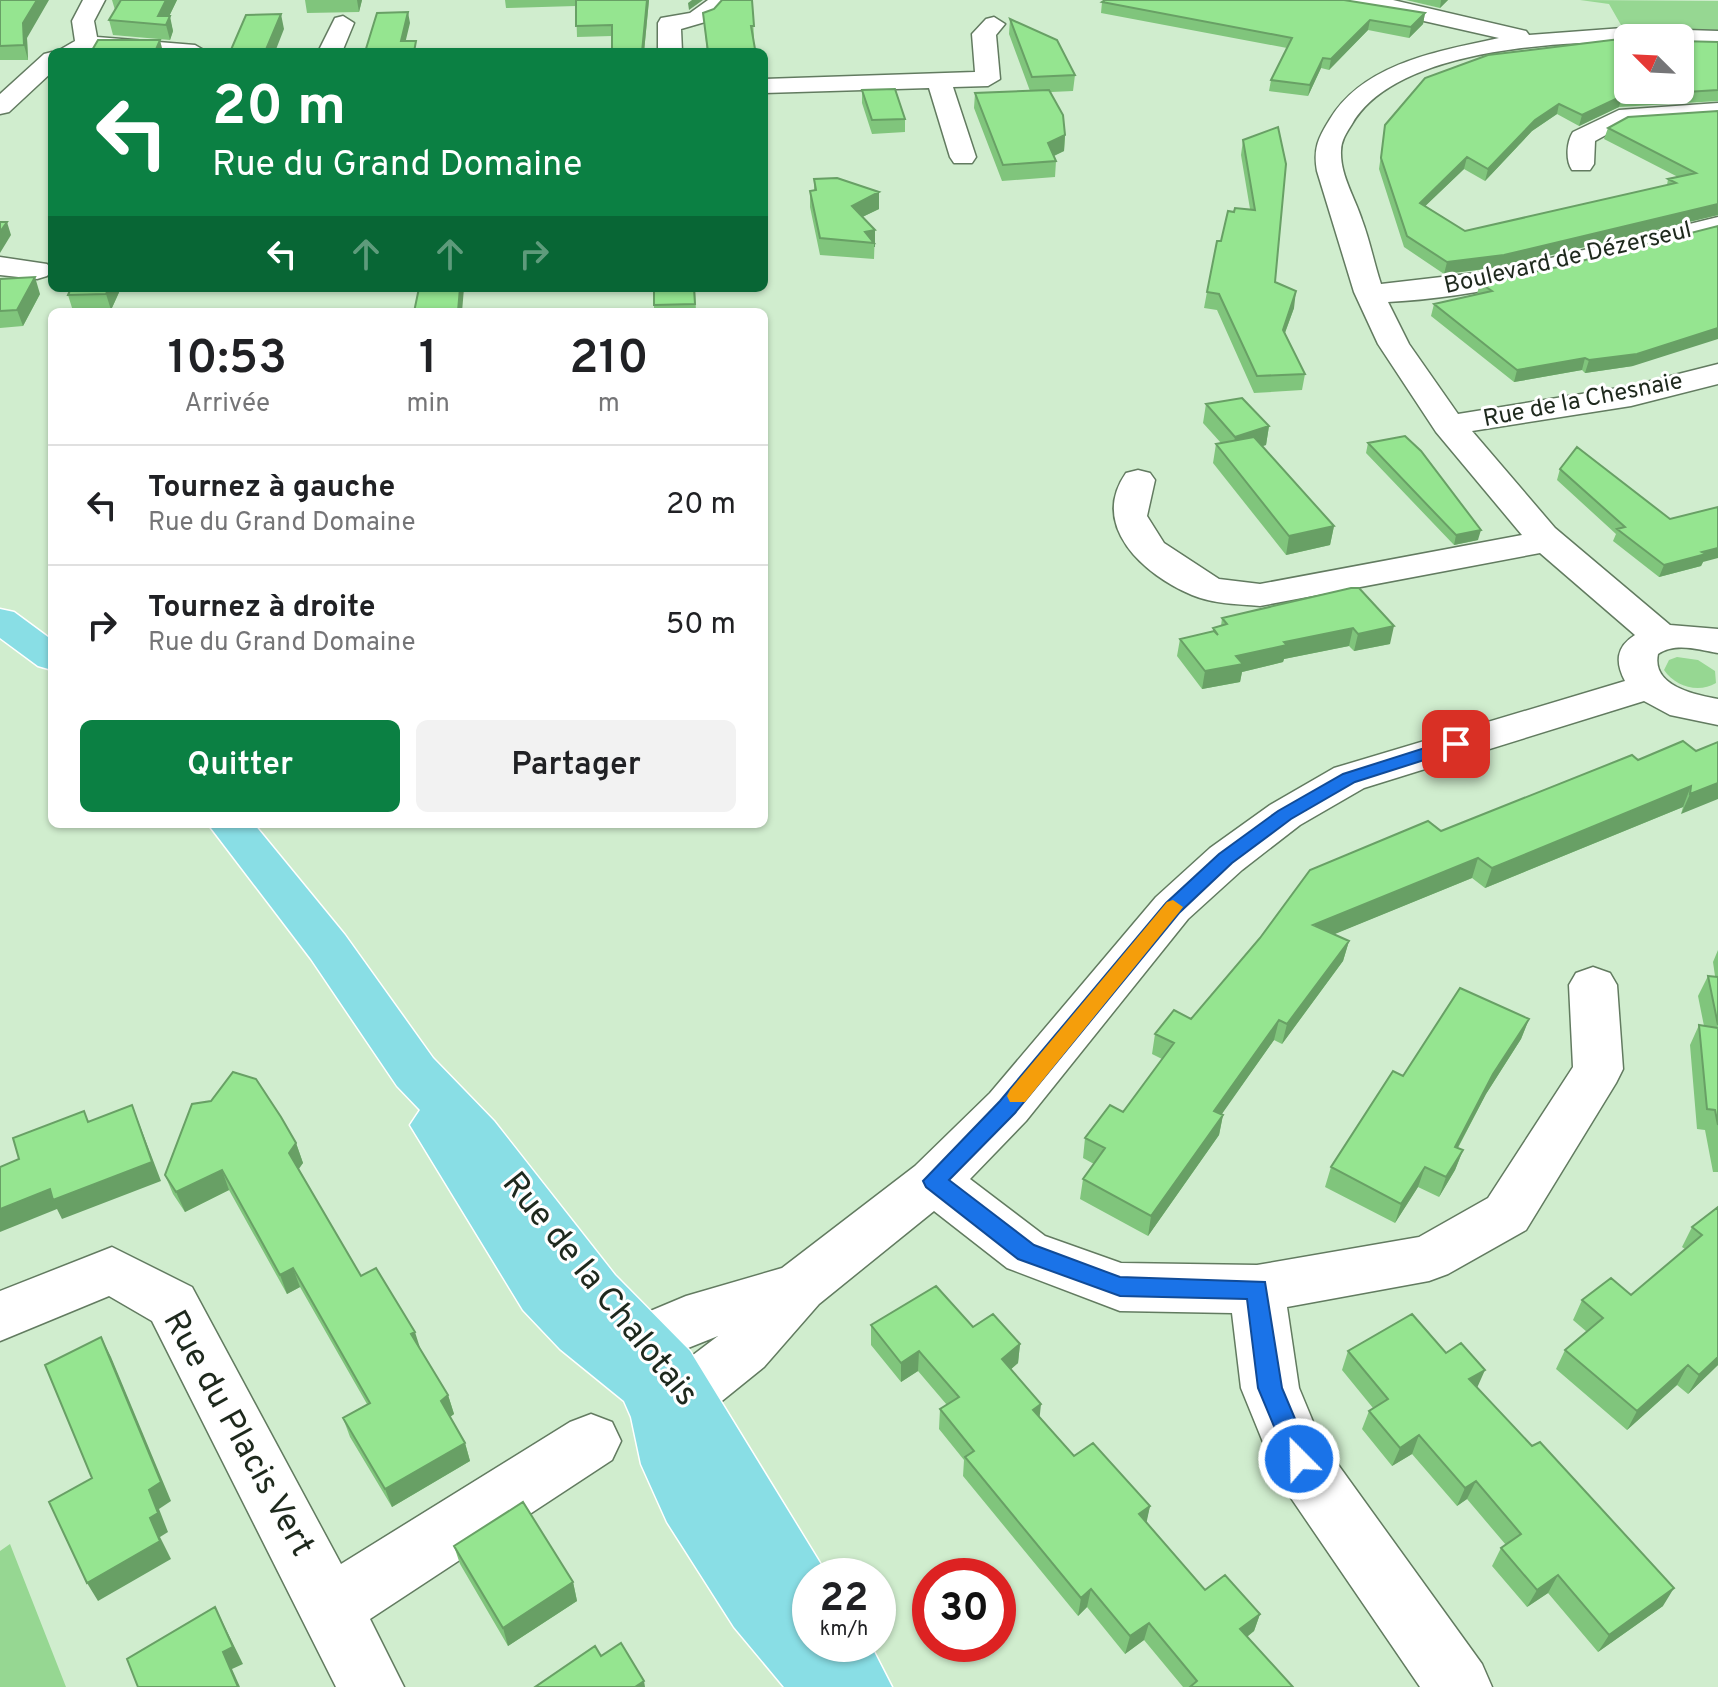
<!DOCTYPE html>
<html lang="fr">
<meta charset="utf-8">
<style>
:root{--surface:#fff;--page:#f2f2f2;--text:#202124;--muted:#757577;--line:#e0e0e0;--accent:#0b8043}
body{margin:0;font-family:Overpass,sans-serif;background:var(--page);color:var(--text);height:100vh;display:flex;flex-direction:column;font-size:30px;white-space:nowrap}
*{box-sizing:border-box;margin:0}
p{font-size:26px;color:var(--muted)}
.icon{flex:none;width:44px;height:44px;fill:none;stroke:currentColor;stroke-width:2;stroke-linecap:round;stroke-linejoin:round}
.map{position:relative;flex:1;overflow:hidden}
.drawer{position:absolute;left:48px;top:308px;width:720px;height:520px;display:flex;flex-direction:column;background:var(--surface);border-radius:12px;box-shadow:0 2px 6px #0004}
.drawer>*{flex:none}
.hud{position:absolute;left:48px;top:48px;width:720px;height:244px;border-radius:12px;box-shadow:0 2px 6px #0004;background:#0b8043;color:#fff;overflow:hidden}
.needle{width:52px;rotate:294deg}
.controls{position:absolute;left:1614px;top:24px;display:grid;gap:16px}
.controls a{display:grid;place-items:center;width:80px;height:80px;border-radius:12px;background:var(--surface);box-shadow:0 2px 6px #0004;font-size:40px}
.speed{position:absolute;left:792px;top:1558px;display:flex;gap:16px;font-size:40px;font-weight:700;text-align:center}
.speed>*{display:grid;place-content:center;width:104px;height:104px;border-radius:50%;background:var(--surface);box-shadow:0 2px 6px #0004;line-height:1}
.speed small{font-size:20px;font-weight:400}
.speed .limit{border:12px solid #d22;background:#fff;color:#111}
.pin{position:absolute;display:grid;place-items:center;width:68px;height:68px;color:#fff;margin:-34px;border-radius:16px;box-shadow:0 4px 12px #0006}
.me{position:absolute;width:88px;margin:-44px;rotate:337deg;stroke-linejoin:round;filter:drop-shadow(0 0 6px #0008)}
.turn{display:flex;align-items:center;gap:28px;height:168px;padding:0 32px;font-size:36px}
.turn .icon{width:104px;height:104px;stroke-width:2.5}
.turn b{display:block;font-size:56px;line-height:68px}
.lanes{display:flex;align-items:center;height:76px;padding:0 32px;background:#0003;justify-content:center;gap:40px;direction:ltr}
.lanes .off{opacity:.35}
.eta{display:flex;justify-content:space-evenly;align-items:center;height:136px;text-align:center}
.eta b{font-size:48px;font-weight:600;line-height:56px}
.action{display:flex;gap:16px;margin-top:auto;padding:16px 32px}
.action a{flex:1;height:92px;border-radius:12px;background:var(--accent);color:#fff;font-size:32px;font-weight:600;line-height:92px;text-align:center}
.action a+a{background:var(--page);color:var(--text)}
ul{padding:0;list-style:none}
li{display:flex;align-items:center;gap:24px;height:120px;padding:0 32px;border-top:2px solid var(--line)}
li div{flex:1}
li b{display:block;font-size:30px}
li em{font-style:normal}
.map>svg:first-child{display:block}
</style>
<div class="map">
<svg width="1718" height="1687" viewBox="0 0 1718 1687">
<rect width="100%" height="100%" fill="#d0edce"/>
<path fill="#96d792" d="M1580 0 1718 1V31L1621 25 1609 4Z
M1677 657 1698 660 1715 671 1716 683C1698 694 1675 686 1664 670L1669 660Z
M10 1544 66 1687H0V1551Z"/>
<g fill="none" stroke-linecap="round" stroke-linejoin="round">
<g stroke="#627b60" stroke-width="3">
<path id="minor" d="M83 0H105L94 21 97 37 195 45 207 52H56L75 41 72 21Z
M708 0H730L712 20 681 29 682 52H658V23L661 18 690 13Z
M1329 0H1393L1526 31 1529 35 1623 28 1718 31V45L1680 43V38H1628V42C1552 42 1395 50 1352 124 1347 132 1341 140 1341 151 1340 175 1355 198 1362 220 1370 241 1374 263 1381 284L1502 270 1718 217V234C1609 262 1501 296 1388 302L1409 344 1458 414 1631 386 1718 364V384L1631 406 1472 431 1555 528 1670 625 1718 629V653C1699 650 1676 642 1658 654 1651 686 1695 695 1718 699V725L1670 715 1644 701 1364 788 1300 825 1242 870 1188 919 1026 1121 970 1179 1045 1236 1121 1263 1257 1265 1419 1237 1488 1198 1573 1067 1569 985 1576 973 1593 967 1610 973 1617 985 1623 1069 1616 1083 1526 1230 1448 1274 1429 1281 1287 1307 1299 1388 1321 1441 1482 1664 1492 1687H1420L1278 1479 1241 1388 1232 1313 1120 1311 1007 1268 934 1211 819 1304 764 1367 681 1434 660 1442 639 1434 631 1415 639 1396 718 1336 613 1378 593 1371 584 1353 593 1335 686 1296 782 1268 915 1166 990 1093 1156 897 1210 848 1270 805 1334 768 1625 681C1615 662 1616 647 1635 635L1540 553 1260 606C1237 604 1214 604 1192 595 1144 575 1089 526 1126 473L1138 470 1150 473 1155 480 1147 516 1164 543 1219 579 1260 584 1522 535 1436 432 1378 344 1354 292 1317 171C1313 149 1318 138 1330 119 1364 63 1439 51 1499 38L1393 14 1340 7Z
M343 16 354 23 342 52H318L335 18Z
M994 17 1005 24 996 35 1000 79 988 86 953 87 976 157 972 163H954L950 157 929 88 764 93V79L975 72 972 34 986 19Z
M52 52V72L9 112 0 114V94L44 54Z
M1718 103V119L1624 125 1595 141 1594 164 1590 170H1572C1565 160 1567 141 1573 132L1619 110Z
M0 257 47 264 52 270 47 276 37 279 0 275Z
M112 1247 192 1287 341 1564 570 1422 591 1414 612 1422 621 1441 612 1460 370 1619 404 1687H336L152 1321 109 1296 0 1341V1291Z"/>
</g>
<g stroke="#fff" stroke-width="3">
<path id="major" d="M0 609 14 612 52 640V670L38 666 0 638Z
M208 824H254L345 935 433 1058 494 1121 615 1275 690 1351 828 1576H810V1644H870L892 1687H784L734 1627 667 1522 641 1464 631 1417 624 1401 560 1349 523 1310 410 1125 420 1110 397 1086 311 959Z"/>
</g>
<use href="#minor" fill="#fff" fill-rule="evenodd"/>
<use href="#major" fill="#89dee5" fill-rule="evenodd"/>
</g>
<path fill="#80c57c" d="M0 0 27 38 28 60H0Z
M112 0H177L169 16 173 31 170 40 113 35 109 20 115 10Z
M305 0H362L359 12 307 13Z
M505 0H649L644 52H612V36L577 37 576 6 506 8Z
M752 0 754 38H753L755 52H707L703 13Z
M1406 0H1448L1440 8Z
M1102 2 1425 13 1423 24 1409 38 1368 30 1329 70 1321 68 1308 96 1269 91 1271 80 1287 48 1101 13Z
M1010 19 1075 75 1073 91 1051 92 1065 135 1064 151 1054 156 1056 161 1055 177 1002 181 974 108 975 93 1030 91 1009 34Z
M1718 42V101L1619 107 1579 126 1557 114 1532 131 1485 181 1464 169 1425 206 1465 231 1667 185 1668 179 1678 177 1604 139 1608 128 1718 111V215L1501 267 1444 274 1404 247 1379 169 1385 125Z
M862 90 905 119V132L872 134 862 103Z
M1243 140 1275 282 1294 308 1285 333 1305 374 1302 390 1254 393 1217 310 1204 308 1207 292 1221 241 1234 212 1250 209 1241 155Z
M814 179 879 192V209L862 217 875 230 874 259 820 255 810 207V191L814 190Z
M1558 267 1633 366 1585 373 1582 370 1514 382 1431 316 1434 304 1477 294 1480 283Z
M0 279 40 294 23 326 0 328Z
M121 288 111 310 73 311 68 295Z
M695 288 696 312H654V305Z
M1206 404 1269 426 1266 445 1262 446 1334 526 1330 545 1286 555 1213 463 1216 444 1221 443 1203 423Z
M1368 443 1478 540 1454 545 1366 453Z
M1560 469 1703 562 1701 566 1659 577 1613 541 1616 534 1557 480Z
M1351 588 1390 644 1354 651 1349 646 1284 659 1283 662 1242 672 1240 682 1202 689 1177 656 1180 639 1213 631V628L1221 626 1222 618Z
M1718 742 1681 814 1683 807 1485 888 1472 878 1334 934 1349 941 1343 961 1282 1044 1274 1040 1221 1114 1223 1115 1219 1135 1148 1236 1080 1199 1083 1179 1094 1164 1083 1158 1085 1138 1123 1112 1162 1059 1152 1054 1155 1034 1191 1019 1441 831 1638 760 1696 751Z
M1718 950V1172H1713L1705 1130 1697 1129 1690 1045 1699 1025 1704 1026 1698 996 1708 976H1715L1713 962Z
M1529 1019 1521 1039 1486 1094 1458 1148 1463 1150 1455 1170 1439 1197 1418 1187 1395 1223 1325 1187 1331 1167 1403 1076Z
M296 1143 303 1163 298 1169 361 1276 421 1351 448 1395 454 1414 450 1417 465 1443 470 1461 392 1507 350 1437 343 1418 367 1404 300 1287 287 1294 229 1190 185 1212 173 1194 165 1175Z
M1718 1207V1365L1688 1394 1677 1385 1627 1430 1556 1369 1565 1350 1587 1332 1573 1320 1582 1300 1631 1295 1685 1249 1682 1247 1692 1227Z
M871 1325 973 1327 1020 1344 1018 1363 1011 1369 1039 1417 1074 1456 1150 1506 1146 1522 1205 1590 1260 1614 1254 1631 1247 1637 1293 1687H1183L1144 1640 1125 1654 1087 1607 1078 1616 963 1476 964 1460 939 1429 940 1409 947 1405 918 1371 901 1382 871 1345Z
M1348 1351 1477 1388 1663 1606 1598 1652 1548 1593 1527 1607 1492 1566 1501 1548 1506 1545 1467 1499 1457 1506 1412 1454 1392 1466 1362 1429 1369 1411 1373 1408 1342 1370Z
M454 1546 573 1582 577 1601 508 1646 460 1564Z"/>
<path fill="#68a065" d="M37 0H49L27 38 28 60 24 45 23 23Z
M166 0H177L165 25 158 16Z
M357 0H362L359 12Z
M647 0H649L644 52H642Z
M692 0H703L689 10 688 3Z
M1441 0H1448L1440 8Z
M408 12 410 23 403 52 401 41Z
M1425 13 1423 24 1409 38 1411 27Z
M281 14 284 29 275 52H265Z
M170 16 173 31 170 40 166 25Z
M1370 20 1368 30 1329 70 1331 59Z
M160 40 163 52H155Z
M1323 58 1321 68 1308 96 1310 85Z
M1622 96 1619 107 1579 126 1582 115Z
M1559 104 1557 114 1532 131 1485 181 1488 169 1535 120Z
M1065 135 1064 151 1047 159 1048 143Z
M1467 157 1464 169 1417 214 1420 203Z
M879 192V209L852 222V206Z
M1718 204V215L1501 267 1444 274 1447 262Z
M7 222 11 235 0 253V232Z
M875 230V247H874V243L865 232Z
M35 277 40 294 23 326 17 310Z
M109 288H121L111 310 106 294Z
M460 288H464L462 312H458Z
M1296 291 1294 308 1280 346 1283 330Z
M1718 328V339L1633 366 1585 373 1589 360Z
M1585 358 1582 370 1514 382 1517 370Z
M1269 426 1266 445 1232 456 1235 437Z
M1334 526 1330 545 1286 555 1289 536Z
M1481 530 1478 540 1454 545 1456 535Z
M1718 548V558L1703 562 1701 566 1659 577 1664 565 1702 552Z
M1394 626 1390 644 1354 651 1358 634Z
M1353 628 1349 646 1284 659 1283 662 1242 672 1240 682 1202 689 1205 671 1236 656 1284 642Z
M1718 783V799L1681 814 1690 794Z
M1691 786 1683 807 1485 888 1492 868Z
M1478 858 1472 878 1308 945 1313 925Z
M1349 941 1343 961 1282 1044 1287 1024Z
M1529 1019 1521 1039 1486 1094 1448 1166 1455 1147 1493 1074Z
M1279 1020 1274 1040 1210 1131 1214 1111Z
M132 1105 161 1181 62 1219 57 1209 0 1232V1209Z
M1223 1115 1219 1135 1148 1236 1151 1216Z
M296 1143 303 1163 296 1173 289 1153Z
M1463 1150 1455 1170 1439 1197 1446 1177Z
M1425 1167 1418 1187 1395 1223 1401 1204Z
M222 1170 229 1190 185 1212 176 1192Z
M293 1268 300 1287 287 1294 280 1275Z
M415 1332 421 1351 411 1334Z
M101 1337 111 1357 171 1501 159 1509 168 1532 160 1537 171 1559 98 1601 87 1583 150 1518 149 1490Z
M1020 1344 1018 1363 1001 1378 1002 1359Z
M919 1351 918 1371 901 1382V1363Z
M1718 1357V1365L1688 1394 1699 1375Z
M1688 1365 1677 1385 1627 1430 1637 1411Z
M1485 1370 1477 1388 1469 1379Z
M448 1395 454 1414 446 1420 441 1401Z
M1041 1404 1039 1423 1033 1410Z
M1419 1435 1412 1454 1392 1466 1400 1448Z
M465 1443 470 1461 392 1507 385 1489Z
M1476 1481 1467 1499 1457 1506 1465 1488Z
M1150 1506 1146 1525 1139 1514Z
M1558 1575 1548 1593 1527 1607 1537 1590Z
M573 1582 577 1601 508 1646 503 1628Z
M1674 1588 1663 1606 1598 1652 1609 1635Z
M1091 1589 1087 1607 1078 1616 1081 1598Z
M215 1607 243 1664 232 1669 240 1687H238L223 1652Z
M1260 1614 1254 1631 1234 1647 1240 1629Z
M1149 1623 1144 1640 1125 1654 1130 1636Z
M644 1681 645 1687H635Z"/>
<path fill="#95e590" stroke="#68a065" stroke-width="2" d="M0 0H37L23 23 24 45 0 46Z
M121 0H166L158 16H170L166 25 109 20Z
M576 0H647L642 52H612V25L576 26Z
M722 0H752L754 26H751L755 49H747L748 52H708L703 13 714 9Z
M1105 0H1344L1425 13 1411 27 1370 20 1331 59 1323 58 1310 85 1271 80 1292 38 1102 2Z
M408 12 401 41H416L414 52H365L377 13Z
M281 14 265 52H230L246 15Z
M1010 19 1057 40 1075 75 1032 77Z
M1620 39H1628V90H1680V41L1718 42V90L1622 96 1582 115 1559 104 1535 120 1488 169 1467 157 1420 203 1465 231 1676 183 1668 179 1696 173 1608 128 1628 117 1718 111V204L1504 255 1447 262 1407 236 1381 158 1385 125 1425 78 1488 55Z
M98 40H160L155 52H91Z
M895 89 905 119 872 120 862 90Z
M1049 90 1063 115 1065 135 1048 143 1056 161 1003 165 975 93Z
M1278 127 1286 164 1275 282 1296 291 1283 330 1305 374 1257 376 1219 294 1207 292 1217 241H1221L1228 211 1234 212 1235 208 1255 210 1243 140Z
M837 178 879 192 852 206 875 230 865 232 874 243 820 238 810 191 816 190 814 179Z
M0 222H7L0 232Z
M1718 226V328L1637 354 1589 360 1585 358 1517 370 1434 304 1492 291 1480 283 1558 267Z
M35 277 17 310 0 311V279Z
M71 288H109L106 294 68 295Z
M419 288H460L458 311 414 312Z
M654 288H694L695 304 654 305Z
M1242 398 1269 426 1235 437 1206 404Z
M1405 436 1421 451 1481 530 1456 535 1368 443Z
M1254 437 1334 526 1289 536 1216 444Z
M1577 447 1670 519 1718 507V548L1702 552 1706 554 1664 565 1617 529 1625 527 1560 469Z
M1351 588H1359L1394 626 1358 634 1353 628 1284 642 1287 645 1236 656 1243 664 1205 671 1180 639 1214 631 1218 635 1213 628 1227 624 1222 618Z
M1683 741 1696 751 1718 742V783L1690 794 1691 786 1492 868 1478 858 1313 925 1349 941 1287 1024 1279 1020 1214 1111 1223 1115 1151 1216 1083 1179 1105 1148 1085 1138 1110 1105 1123 1112 1174 1043 1155 1034 1174 1010 1191 1019 1260 938 1310 870 1428 821 1441 831 1632 755 1638 760Z
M1708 976 1718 977V1025Z
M1460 988 1529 1019 1493 1074 1455 1147 1463 1150 1446 1177 1425 1167 1401 1204 1331 1167 1393 1071 1403 1076Z
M1699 1025 1718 1028V1125L1715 1110 1707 1109Z
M233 1072 256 1079 281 1117 296 1143 289 1153 361 1276 376 1268 415 1332 411 1334 448 1395 441 1401 465 1443 385 1489 343 1418 370 1403 293 1268 280 1275 222 1170 176 1192 165 1175 192 1104 211 1101Z
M132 1105 152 1162 53 1200 50 1189 0 1209V1167L19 1159 13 1138 84 1111 88 1122Z
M1718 1207V1357L1699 1375 1688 1365 1637 1411 1565 1350 1603 1318 1582 1300 1611 1278 1631 1295 1702 1235 1692 1227Z
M936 1286 973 1327 993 1314 1020 1344 1002 1359 1041 1404 1033 1410 1074 1456 1093 1443 1150 1506 1139 1514 1205 1590 1225 1575 1260 1614 1240 1629 1293 1687H1190L1197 1681 1149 1623 1130 1636 1091 1589 1081 1598 965 1457 974 1451 940 1409 959 1397 919 1351 901 1363 871 1325Z
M1412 1314 1446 1353 1461 1343 1485 1370 1469 1379 1532 1446 1540 1442 1674 1588 1609 1635 1558 1575 1537 1590 1501 1548 1521 1534 1476 1481 1465 1488 1419 1435 1400 1448 1369 1411 1388 1399 1348 1351Z
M101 1337 161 1482 149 1490 158 1513 150 1518 160 1541 87 1583 49 1502 92 1478 45 1365Z
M523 1502 573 1582 503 1628 454 1546Z
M215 1607 233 1647 223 1652 238 1687H138L127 1659Z
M621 1643 644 1681 635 1687H535L595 1646 601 1656Z"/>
<path fill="#1a73e8" stroke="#114b97" stroke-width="2" d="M1456 738 1464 744 1462 748 1355 782 1291 819 1232 863 1179 913 1015 1113 949 1180 1034 1245 1120 1277 1265 1282 1282 1388 1312 1459 1308 1467 1299 1470 1291 1467 1258 1388 1247 1299 1120 1296 1018 1259 926 1187 923 1181 1000 1101 1166 903 1219 854 1278 811 1343 774Z"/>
<path fill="#f59e0b" d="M1173 900 1183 907 1180 911 1025 1102H1010L1007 1096 1010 1090 1167 902Z"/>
<g text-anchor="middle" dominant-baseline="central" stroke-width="6" stroke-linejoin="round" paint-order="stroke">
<g font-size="24" fill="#1e291d" stroke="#fff">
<text transform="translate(1568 259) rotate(-13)">Boulevard de Dézerseul</text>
<text transform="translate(1583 401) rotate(-11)">Rue de la Chesnaie</text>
</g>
<g font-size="34" fill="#1e291d" stroke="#fff">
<text transform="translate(599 1290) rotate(51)">Rue de la Chalotais</text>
<text transform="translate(237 1434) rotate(61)">Rue du Placis Vert</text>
</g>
</g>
</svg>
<div class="controls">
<a><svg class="needle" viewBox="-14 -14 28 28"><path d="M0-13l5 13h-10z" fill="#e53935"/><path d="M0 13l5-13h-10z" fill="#757577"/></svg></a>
</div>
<div class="speed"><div>22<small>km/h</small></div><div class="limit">30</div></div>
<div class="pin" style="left:1456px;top:744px;background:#d93025"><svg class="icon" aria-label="arrive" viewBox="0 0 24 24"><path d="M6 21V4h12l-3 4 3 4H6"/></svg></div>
<svg class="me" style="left:1299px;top:1459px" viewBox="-20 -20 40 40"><circle r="17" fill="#1a73e8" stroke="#fff" stroke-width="3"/><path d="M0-11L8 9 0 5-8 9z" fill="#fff"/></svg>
<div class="hud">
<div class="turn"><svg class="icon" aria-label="left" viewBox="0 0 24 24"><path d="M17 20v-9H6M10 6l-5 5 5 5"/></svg><div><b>20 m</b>Rue du Grand Domaine</div></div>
<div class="lanes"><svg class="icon" aria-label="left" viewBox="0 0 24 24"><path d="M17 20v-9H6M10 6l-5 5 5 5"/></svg><svg class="icon off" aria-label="ahead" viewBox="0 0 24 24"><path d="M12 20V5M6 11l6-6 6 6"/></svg><svg class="icon off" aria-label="ahead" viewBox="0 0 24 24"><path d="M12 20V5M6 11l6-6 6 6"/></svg><svg class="icon off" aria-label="right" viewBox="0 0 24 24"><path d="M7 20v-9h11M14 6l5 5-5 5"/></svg></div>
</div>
<section class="drawer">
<div class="eta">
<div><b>10:53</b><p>Arrivée</p></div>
<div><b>1</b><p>min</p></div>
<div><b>210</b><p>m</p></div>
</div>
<ul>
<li><svg class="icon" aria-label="left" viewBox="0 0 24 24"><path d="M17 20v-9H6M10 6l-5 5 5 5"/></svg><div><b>Tournez à gauche</b><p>Rue du Grand Domaine</p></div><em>20 m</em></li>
<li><svg class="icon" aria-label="right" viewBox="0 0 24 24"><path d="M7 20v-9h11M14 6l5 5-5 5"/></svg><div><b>Tournez à droite</b><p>Rue du Grand Domaine</p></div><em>50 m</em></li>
</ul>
<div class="action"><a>Quitter</a><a>Partager</a></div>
</section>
</div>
